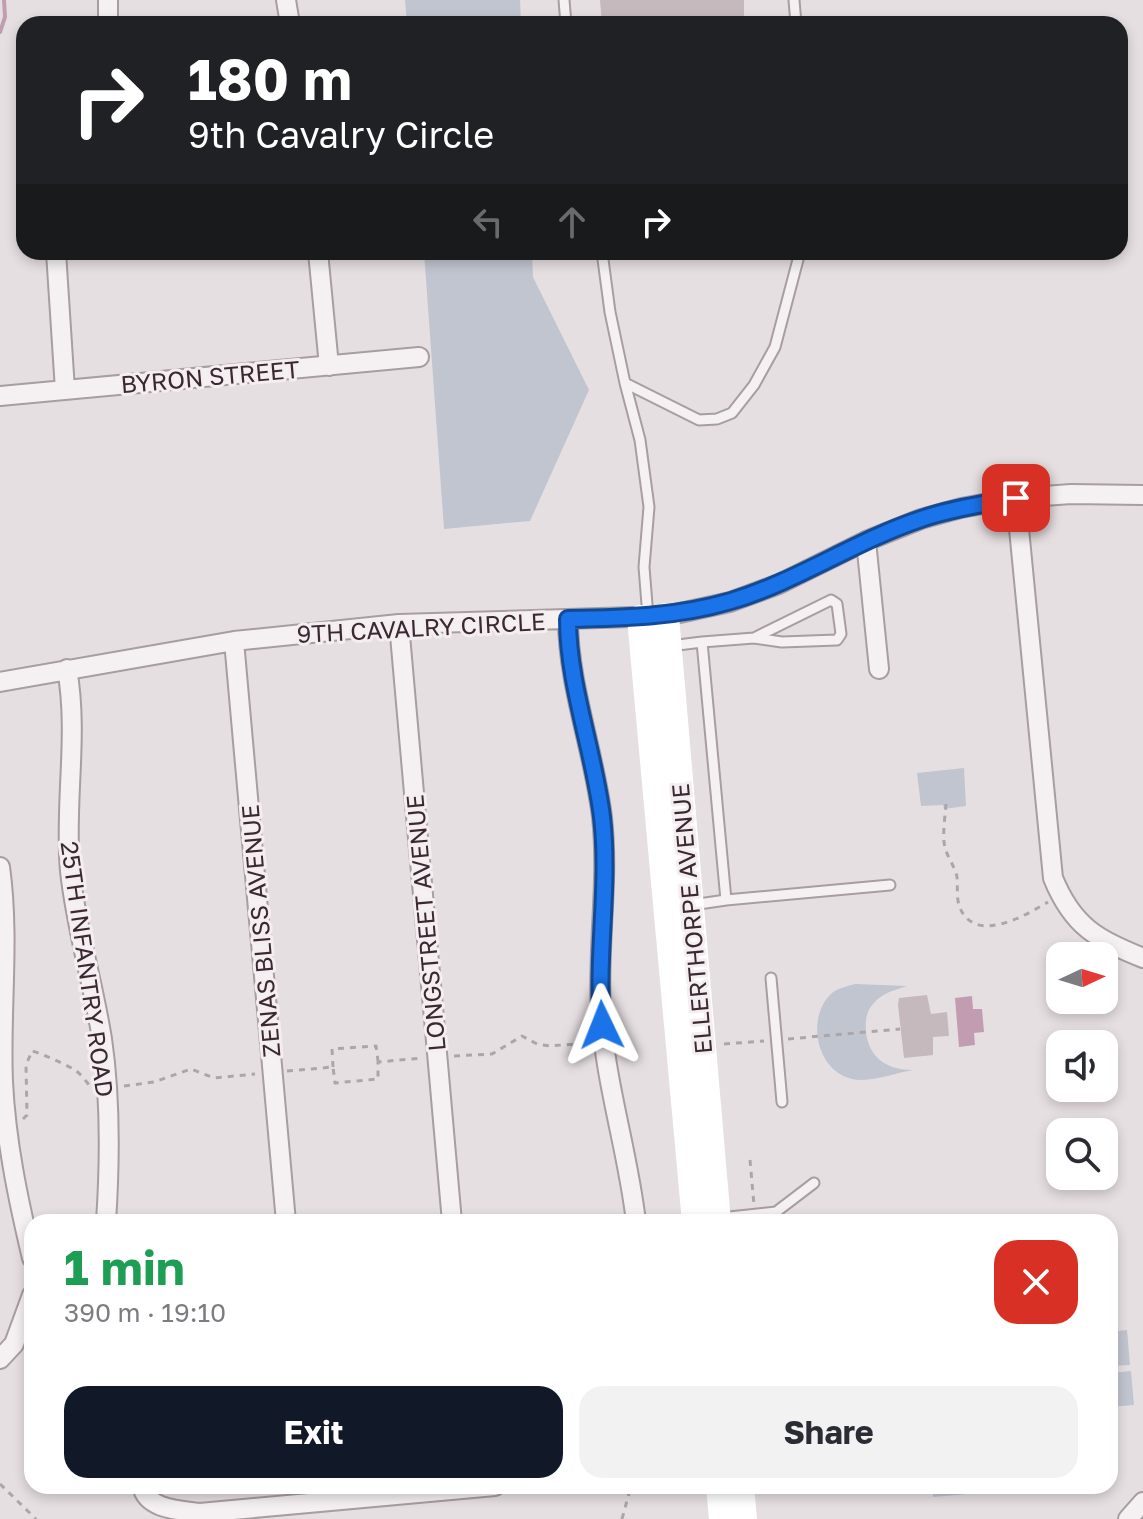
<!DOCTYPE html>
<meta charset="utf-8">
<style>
:root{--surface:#fff;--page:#f2f2f3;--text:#2b2b33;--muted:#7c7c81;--accent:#111827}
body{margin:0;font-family:"Golos Text",sans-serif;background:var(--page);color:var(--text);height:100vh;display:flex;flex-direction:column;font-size:30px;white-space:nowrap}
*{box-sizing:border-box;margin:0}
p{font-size:26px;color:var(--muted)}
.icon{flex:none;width:44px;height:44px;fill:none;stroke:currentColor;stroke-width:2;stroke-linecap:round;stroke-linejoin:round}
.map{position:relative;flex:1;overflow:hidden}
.panel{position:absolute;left:24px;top:1214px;width:1094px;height:280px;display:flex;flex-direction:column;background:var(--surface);border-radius:24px;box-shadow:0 4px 12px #0003}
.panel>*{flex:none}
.banner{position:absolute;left:16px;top:16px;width:1112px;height:244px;border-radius:24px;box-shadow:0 4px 12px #0003;background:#202124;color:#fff;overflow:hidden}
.needle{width:52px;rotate:86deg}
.buttons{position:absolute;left:1046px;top:942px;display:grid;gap:16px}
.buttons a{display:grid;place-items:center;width:72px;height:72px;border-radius:16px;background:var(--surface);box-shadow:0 4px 12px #0003;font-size:40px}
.pin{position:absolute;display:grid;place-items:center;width:68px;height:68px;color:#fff;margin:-34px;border-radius:16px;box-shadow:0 4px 12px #0006}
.me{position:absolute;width:88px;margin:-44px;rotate:358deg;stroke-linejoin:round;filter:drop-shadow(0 0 6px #0008)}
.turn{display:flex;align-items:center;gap:28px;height:168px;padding:0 40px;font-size:36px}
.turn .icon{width:104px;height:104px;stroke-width:2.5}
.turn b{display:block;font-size:56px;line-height:68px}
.lanes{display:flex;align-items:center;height:76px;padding:0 40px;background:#0003;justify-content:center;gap:40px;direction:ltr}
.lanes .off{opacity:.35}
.round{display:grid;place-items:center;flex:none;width:84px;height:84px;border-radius:24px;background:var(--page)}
.summary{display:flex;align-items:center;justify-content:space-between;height:136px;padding:0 40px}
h1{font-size:48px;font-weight:700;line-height:60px;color:#1e9e55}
.cta{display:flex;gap:16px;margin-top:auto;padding:16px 40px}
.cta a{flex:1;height:92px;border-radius:24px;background:var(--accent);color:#fff;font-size:32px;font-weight:700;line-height:92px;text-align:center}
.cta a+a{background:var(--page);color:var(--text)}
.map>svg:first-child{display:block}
</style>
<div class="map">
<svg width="1143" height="1519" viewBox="0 0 1143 1519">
<rect width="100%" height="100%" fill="#e6dfe2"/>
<path fill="#c1c5cf" d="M405 0H520L521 24H407Z
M424 252H532L533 277 589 390 530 521 444 529Z
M964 768 966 806 944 809 943 805 921 806 917 773Z
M855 984 907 986C895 990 882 993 874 1003 866 1011 865 1021 866 1032 869 1058 887 1070 913 1070 895 1073 870 1083 852 1079 815 1070 806 1016 832 993 838 988 848 986 855 984Z
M1127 1330 1130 1365 1110 1366V1332Z
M1131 1371 1134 1405 1110 1407V1373Z
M932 1486H990L991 1492 933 1497Z"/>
<path fill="#c29db1" d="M972 996 973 1009H982L984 1032 974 1033 975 1045 959 1047 955 998Z"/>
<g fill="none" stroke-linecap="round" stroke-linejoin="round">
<path stroke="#c29db1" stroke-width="4" d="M0 32 5 17 4 0"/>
</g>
<path fill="#c5b9be" d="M600 0H744V24H602Z
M927 995 931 1014 947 1012 949 1036 933 1037V1055L904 1058 898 1005 899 998Z"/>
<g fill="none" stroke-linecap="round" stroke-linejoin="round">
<g stroke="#a89da2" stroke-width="13">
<path id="lane" d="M564 0 566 24
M794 0 796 24
M602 252 610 312 625 383 640 440 649 507 644 567 648 617
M625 383 699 420 717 419 732 413 754 385 775 347 800 252
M702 642 754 638 831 600 837 604 841 634 837 640 782 642 754 638
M670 646 702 642 726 900 692 905
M726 900 890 885
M771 978 782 1102
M720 1218 776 1212 814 1183"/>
</g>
<g stroke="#a89da2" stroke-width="22">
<path id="street" d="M108 0V24
M286 0 290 24
M56 252 65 390
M318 252 329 366
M0 396 419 357
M1016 498 1053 878C1073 927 1097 939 1143 958
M866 541 879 669
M568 619C568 685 594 751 602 817 609 882 597 947 601 1012 605 1083 628 1151 636 1222
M399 624 452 1222
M234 641 286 1222
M67 669C79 735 64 804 70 871 76 928 93 982 102 1039 111 1100 110 1161 106 1222
M0 682 234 641 399 624 666 616 730 602 779 584 866 541 921 519 961 508 1016 498 1071 494 1143 495
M0 867C10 939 0 1010 3 1082 6 1142 18 1199 32 1258
M0 1359 14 1344 32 1295
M142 1486C147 1510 180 1510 200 1513L495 1486
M1128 1519 1143 1502"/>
</g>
<path stroke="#aea5a9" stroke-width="3" stroke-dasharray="6 6" stroke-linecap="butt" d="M946 804C945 818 942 835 945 848 948 858 955 867 957 877 958 887 956 899 960 908 976 945 1026 915 1048 902
M788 1039 900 1029
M724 1044 764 1041
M454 1056 492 1054 522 1036 537 1044 550 1046 587 1043
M333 1067 332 1049 376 1046 378 1061
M287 1071 333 1067 335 1083 378 1079V1062L422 1058
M124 1086 154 1082 191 1069 214 1078 255 1074
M23 1119 27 1115 26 1065 32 1051C36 1051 71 1067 75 1070 81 1074 85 1080 89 1085
M750 1160 754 1205
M0 1484 36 1519
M622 1519 631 1486"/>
<use href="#lane" stroke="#f5f1f2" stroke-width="9"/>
<use href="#street" stroke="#f5f1f2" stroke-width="18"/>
<path stroke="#fff" stroke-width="26" d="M666 616 718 1222
M640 618 695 1222
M719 1486 722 1519
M741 1486 744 1519"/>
</g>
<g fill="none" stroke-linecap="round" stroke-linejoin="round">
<g stroke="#114b97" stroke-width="20">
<path id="route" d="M602 1025C596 956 610 886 602 817 594 751 568 685 568 619 623 618 677 617 731 601 798 581 855 541 921 519 952 508 985 504 1016 498"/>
</g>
<use href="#route" stroke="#1a73e8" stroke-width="14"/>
</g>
<g text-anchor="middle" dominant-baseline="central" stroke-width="6" stroke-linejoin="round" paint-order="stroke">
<g font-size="24" fill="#3b2931" stroke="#f4eef1">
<text transform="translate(210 376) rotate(-5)">BYRON STREET</text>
<text transform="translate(421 627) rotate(-3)">9TH CAVALRY CIRCLE</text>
<text transform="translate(691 919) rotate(-95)">ELLERTHORPE AVENUE</text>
<text transform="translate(425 923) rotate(-95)">LONGSTREET AVENUE</text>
<text transform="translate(260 931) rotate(-95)">ZENAS BLISS AVENUE</text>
<text transform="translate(88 969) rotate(82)">25TH INFANTRY ROAD</text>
</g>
</g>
</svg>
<div class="buttons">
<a><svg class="needle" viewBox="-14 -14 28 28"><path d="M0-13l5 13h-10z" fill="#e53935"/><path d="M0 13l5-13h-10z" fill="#7c7c81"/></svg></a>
<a><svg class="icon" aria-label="sound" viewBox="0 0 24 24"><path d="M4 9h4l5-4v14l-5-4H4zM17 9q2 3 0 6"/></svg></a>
<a><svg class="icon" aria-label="search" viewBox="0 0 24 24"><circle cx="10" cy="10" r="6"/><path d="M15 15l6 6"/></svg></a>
</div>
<div class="pin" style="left:1016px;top:498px;background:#d93025"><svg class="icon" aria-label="arrive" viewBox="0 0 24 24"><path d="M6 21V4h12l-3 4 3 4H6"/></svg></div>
<svg class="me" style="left:602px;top:1025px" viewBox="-20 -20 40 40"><path d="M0-17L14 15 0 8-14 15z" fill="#1a73e8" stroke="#fff" stroke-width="4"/></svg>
<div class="banner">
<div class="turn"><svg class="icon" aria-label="right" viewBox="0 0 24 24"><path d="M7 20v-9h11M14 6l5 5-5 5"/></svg><div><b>180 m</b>9th Cavalry Circle</div></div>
<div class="lanes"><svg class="icon off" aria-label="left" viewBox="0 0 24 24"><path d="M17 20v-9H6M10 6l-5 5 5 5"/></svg><svg class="icon off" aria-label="ahead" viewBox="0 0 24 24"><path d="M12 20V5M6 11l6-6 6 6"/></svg><svg class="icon" aria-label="right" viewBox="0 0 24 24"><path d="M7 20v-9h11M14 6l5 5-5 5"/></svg></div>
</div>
<section class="panel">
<div class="summary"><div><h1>1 min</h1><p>390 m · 19:10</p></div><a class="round" style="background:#d93025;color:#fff"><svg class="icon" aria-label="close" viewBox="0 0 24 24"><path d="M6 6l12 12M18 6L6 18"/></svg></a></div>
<div class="cta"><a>Exit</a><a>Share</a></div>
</section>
</div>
